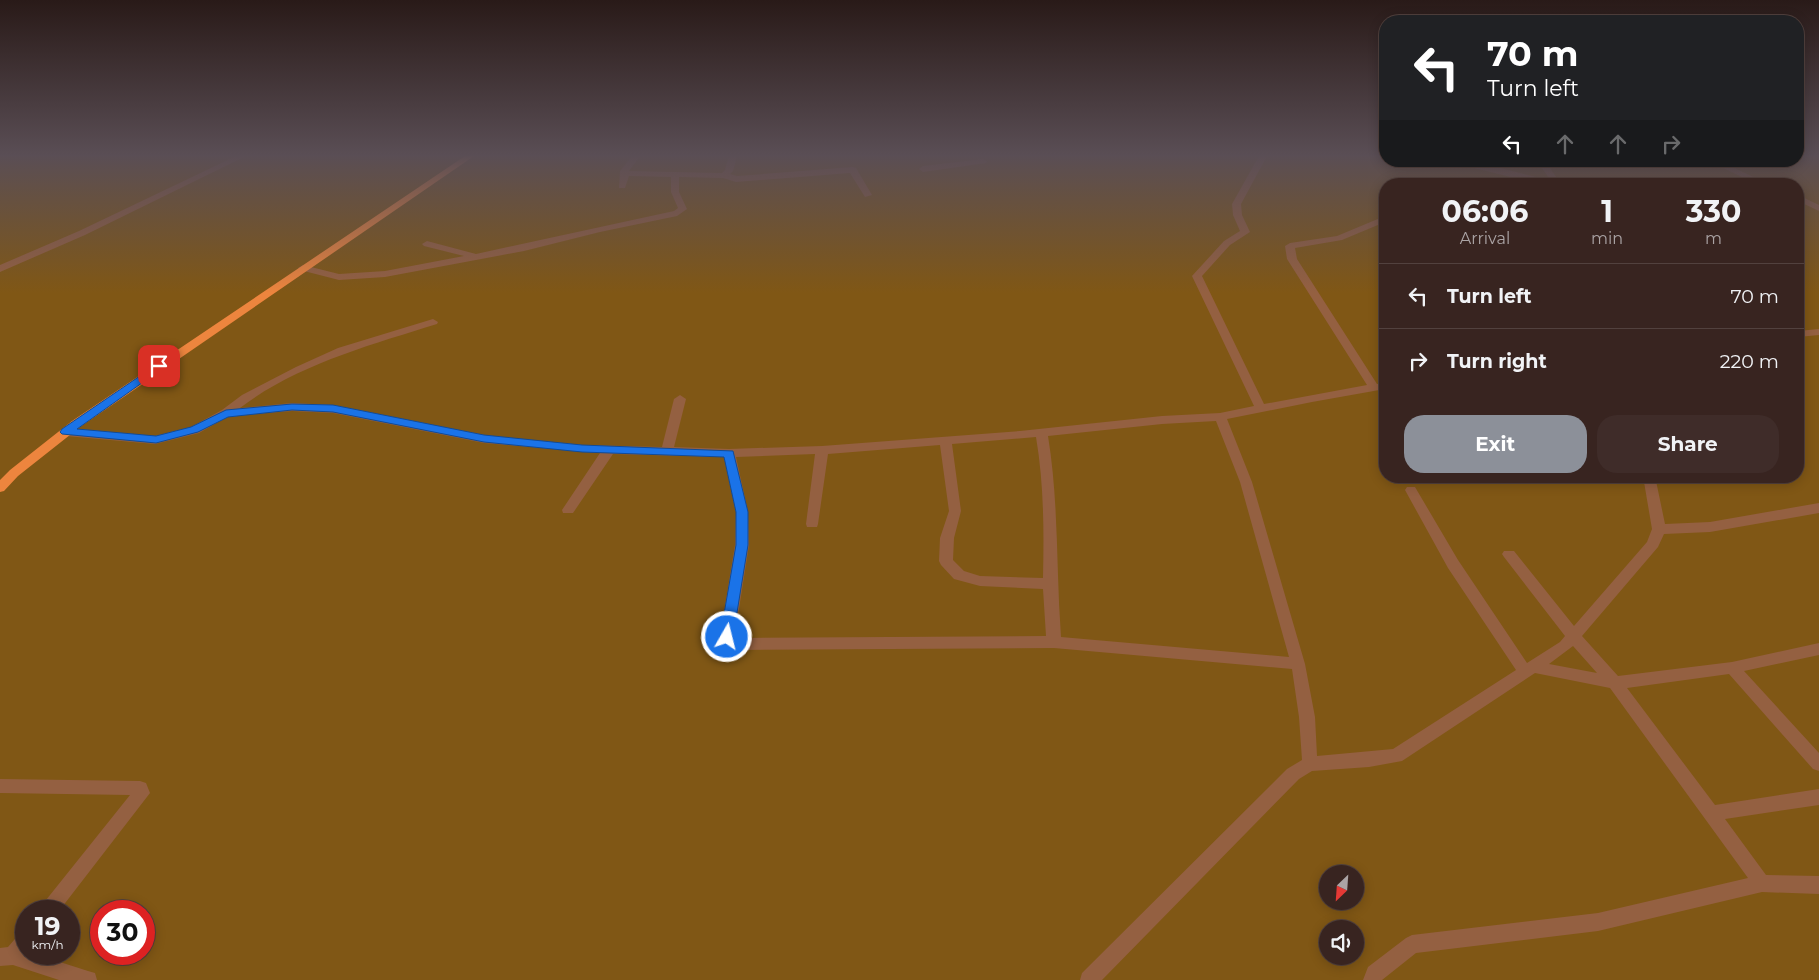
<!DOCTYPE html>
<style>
:root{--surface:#382420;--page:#3f2c29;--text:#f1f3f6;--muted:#aba4a5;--line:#52413e;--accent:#8c9099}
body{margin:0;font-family:Montserrat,sans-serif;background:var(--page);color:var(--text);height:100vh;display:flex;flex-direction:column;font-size:19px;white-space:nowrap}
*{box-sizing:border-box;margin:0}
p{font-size:16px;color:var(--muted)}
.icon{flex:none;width:28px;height:28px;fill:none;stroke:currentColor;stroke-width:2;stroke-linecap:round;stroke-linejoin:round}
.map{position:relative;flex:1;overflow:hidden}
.drawer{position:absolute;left:1379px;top:178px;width:425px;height:305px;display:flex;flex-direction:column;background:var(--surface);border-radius:20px;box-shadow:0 2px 12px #0003,0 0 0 1px var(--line)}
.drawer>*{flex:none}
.banner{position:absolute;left:1379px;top:15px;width:425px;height:152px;border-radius:20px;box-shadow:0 2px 12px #0003,0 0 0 1px var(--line);background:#202124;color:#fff;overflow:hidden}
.needle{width:32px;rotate:205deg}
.controls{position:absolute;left:1319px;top:865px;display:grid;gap:10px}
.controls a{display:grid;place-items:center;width:45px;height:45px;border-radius:50%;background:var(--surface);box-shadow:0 2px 12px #0003,0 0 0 1px var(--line);font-size:25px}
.speed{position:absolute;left:15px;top:900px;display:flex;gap:10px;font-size:25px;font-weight:700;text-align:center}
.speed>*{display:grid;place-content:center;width:65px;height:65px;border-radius:50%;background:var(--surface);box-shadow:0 2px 12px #0003,0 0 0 1px var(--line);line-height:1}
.speed small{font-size:12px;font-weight:400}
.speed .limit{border:8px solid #d22;background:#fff;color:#111}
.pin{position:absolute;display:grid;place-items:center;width:42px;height:42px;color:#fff;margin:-21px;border-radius:10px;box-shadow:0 2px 8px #0006}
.me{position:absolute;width:55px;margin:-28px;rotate:8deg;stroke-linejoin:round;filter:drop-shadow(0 0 4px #0008)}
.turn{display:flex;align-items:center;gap:18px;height:105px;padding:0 25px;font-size:22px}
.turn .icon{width:65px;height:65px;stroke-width:2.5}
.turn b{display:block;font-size:35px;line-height:42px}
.lanes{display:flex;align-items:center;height:48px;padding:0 25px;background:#0003;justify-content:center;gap:25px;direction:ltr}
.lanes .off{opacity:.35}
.eta{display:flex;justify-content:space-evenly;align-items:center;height:85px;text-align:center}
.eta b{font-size:30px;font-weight:700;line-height:35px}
.action{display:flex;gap:10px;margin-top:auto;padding:10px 25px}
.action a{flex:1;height:58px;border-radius:20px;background:var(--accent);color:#fff;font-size:20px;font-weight:700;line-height:58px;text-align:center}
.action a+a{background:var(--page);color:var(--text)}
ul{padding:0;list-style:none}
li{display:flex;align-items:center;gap:15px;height:65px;padding:0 25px;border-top:1px solid var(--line)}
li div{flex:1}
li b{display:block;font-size:19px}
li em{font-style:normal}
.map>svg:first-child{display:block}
</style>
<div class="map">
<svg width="1819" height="980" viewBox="0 0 1819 980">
<rect width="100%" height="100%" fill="#4a302b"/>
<path fill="#805715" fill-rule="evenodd" d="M0 156H1385V161H1798V156H1819V980H0ZM1385 184H1798V476H1385ZM1328 874H1355V901H1328ZM26 911H69V954H26ZM101 911H144V954H101ZM1328 929H1355V956H1328Z"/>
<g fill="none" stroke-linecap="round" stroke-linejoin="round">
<path fill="#946041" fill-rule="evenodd" d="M236 156H246L85 235 0 272V265L79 231Z
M632 156H640L629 171 722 173 725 170 729 156H737L733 171 730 174 737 176 853 167 856 168 872 195 865 197 850 173 736 182 723 178 679 177V192L687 209 677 216 600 232 524 251 385 277 339 280 300 270 298 268 303 265 339 274 385 271 464 256 424 246 422 244 427 241 476 254 674 211 678 208 671 192V177L629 176 625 188H619L620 171Z
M1259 156H1267L1241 204 1242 215 1250 232 1230 245 1202 276 1264 404 1367 385 1287 259 1285 246 1290 243 1337 236 1385 216V222L1342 240 1295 248 1297 259 1377 384 1385 383V389L1312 402 1227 419 1252 482 1305 664 1315 717 1317 756 1393 749 1516 670 1448 568 1405 490 1407 487H1415L1458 560 1527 663 1560 642 1565 636 1504 557 1502 554 1504 551H1514L1574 626 1647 542 1652 529 1643 476H1655L1665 524 1710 522 1819 503V513L1710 532 1664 534 1658 547 1582 636 1618 676 1732 662 1819 643V655L1744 671 1819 753V771L1813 769 1729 674 1627 688 1715 805 1819 789V805L1725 819 1766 875 1819 876V894L1762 892 1598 931 1416 953 1382 980H1363L1368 967 1406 938 1412 935 1598 913 1748 878 1610 688 1535 673 1402 761 1369 767 1312 771 1299 779 1102 980H1080L1082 973 1287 769 1302 760 1299 717 1292 669 1054 648 741 650C734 647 723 644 720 637L735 545 736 512 724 457 613 454 573 513H563L562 510 600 453 484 443 333 413 292 411 229 416 199 433 155 444 66 436 60 432 66 428 155 436 191 427 222 410 242 395 296 367 338 348 433 319 438 322 437 324C370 345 296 365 240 408L292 403 333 405 484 435 582 445 662 447 674 399 680 395 686 399 674 447 729 449 822 446 1020 431 1162 416 1220 413 1254 406 1192 276 1224 241 1240 231 1233 215 1232 204ZM1216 421 1240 482 1289 657 1061 637C1056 570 1059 503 1048 436L1162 424ZM1036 437C1044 484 1044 531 1043 578L980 576 964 571 953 560 954 538 961 511 952 444ZM940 445 949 511 940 538 939 561 941 565 954 579 980 586 1043 589 1046 636 743 638 735 634 749 545 748 512 736 457 815 454 806 524 807 527H817L818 524 828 454ZM1573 646 1597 673 1549 664Z
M983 159 987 161 986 163 923 172 919 169 923 166Z
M1464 161H1473L1551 181 1537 161H1545L1561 184H1539L1470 167Z
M1709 161H1720L1768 184H1756Z
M1798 195 1819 205V211L1798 201Z
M1819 329V335L1798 337V331Z
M0 779 140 781 146 783 150 793 59 911H39L42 905 130 795 0 793Z
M26 930V954H35L88 971 95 973 97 980H59L13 965 0 966V948L8 947 20 933Z"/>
<path fill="#ed853e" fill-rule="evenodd" d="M465 156H474L80 427 18 476 4 491 0 492V480L10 470 72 421Z"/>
</g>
<linearGradient id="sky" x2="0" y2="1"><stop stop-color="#291a18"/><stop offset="0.53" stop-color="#5a4e55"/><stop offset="1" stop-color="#5a4e55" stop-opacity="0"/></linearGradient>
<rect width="1819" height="293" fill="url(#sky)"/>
<path fill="#1a73e8" stroke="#114b97" d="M159 363 164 366 163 368 77 429 156 436 191 427 226 410 292 404 333 405 484 435 582 445 733 451 748 512V545L733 637 731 641 727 642 722 641 720 637 736 545V512L724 457 582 452 484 442 333 412 292 410 228 417 198 432 156 443 62 434 60 432 62 429Z"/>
</svg>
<div class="controls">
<a><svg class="needle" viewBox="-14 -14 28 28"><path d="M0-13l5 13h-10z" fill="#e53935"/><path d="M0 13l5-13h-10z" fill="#aba4a5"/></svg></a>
<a><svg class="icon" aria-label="sound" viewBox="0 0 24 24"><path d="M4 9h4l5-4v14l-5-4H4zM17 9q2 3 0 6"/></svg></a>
</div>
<div class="speed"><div>19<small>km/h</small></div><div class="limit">30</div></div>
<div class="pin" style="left:159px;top:366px;background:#d93025"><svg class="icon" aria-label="arrive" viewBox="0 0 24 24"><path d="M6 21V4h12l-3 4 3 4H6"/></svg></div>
<svg class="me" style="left:727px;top:637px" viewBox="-20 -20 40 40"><circle r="17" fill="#1a73e8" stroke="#fff" stroke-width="3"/><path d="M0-11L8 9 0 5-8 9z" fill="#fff"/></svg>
<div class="banner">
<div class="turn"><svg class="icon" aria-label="left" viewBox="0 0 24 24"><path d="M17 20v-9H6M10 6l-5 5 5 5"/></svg><div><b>70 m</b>Turn left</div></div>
<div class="lanes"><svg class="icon" aria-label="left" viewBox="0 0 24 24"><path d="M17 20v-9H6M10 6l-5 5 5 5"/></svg><svg class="icon off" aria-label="ahead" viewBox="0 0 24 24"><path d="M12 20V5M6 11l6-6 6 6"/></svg><svg class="icon off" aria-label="ahead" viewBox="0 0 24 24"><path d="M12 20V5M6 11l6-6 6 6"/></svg><svg class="icon off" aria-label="right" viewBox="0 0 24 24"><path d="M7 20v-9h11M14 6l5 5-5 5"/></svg></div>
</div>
<section class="drawer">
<div class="eta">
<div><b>06:06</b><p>Arrival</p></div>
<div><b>1</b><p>min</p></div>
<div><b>330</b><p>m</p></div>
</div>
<ul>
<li><svg class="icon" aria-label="left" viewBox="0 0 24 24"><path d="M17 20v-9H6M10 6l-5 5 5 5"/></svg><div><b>Turn left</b></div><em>70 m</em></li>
<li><svg class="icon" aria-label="right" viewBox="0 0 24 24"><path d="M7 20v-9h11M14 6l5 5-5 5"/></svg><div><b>Turn right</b></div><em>220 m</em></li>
</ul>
<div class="action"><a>Exit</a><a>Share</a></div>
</section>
</div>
